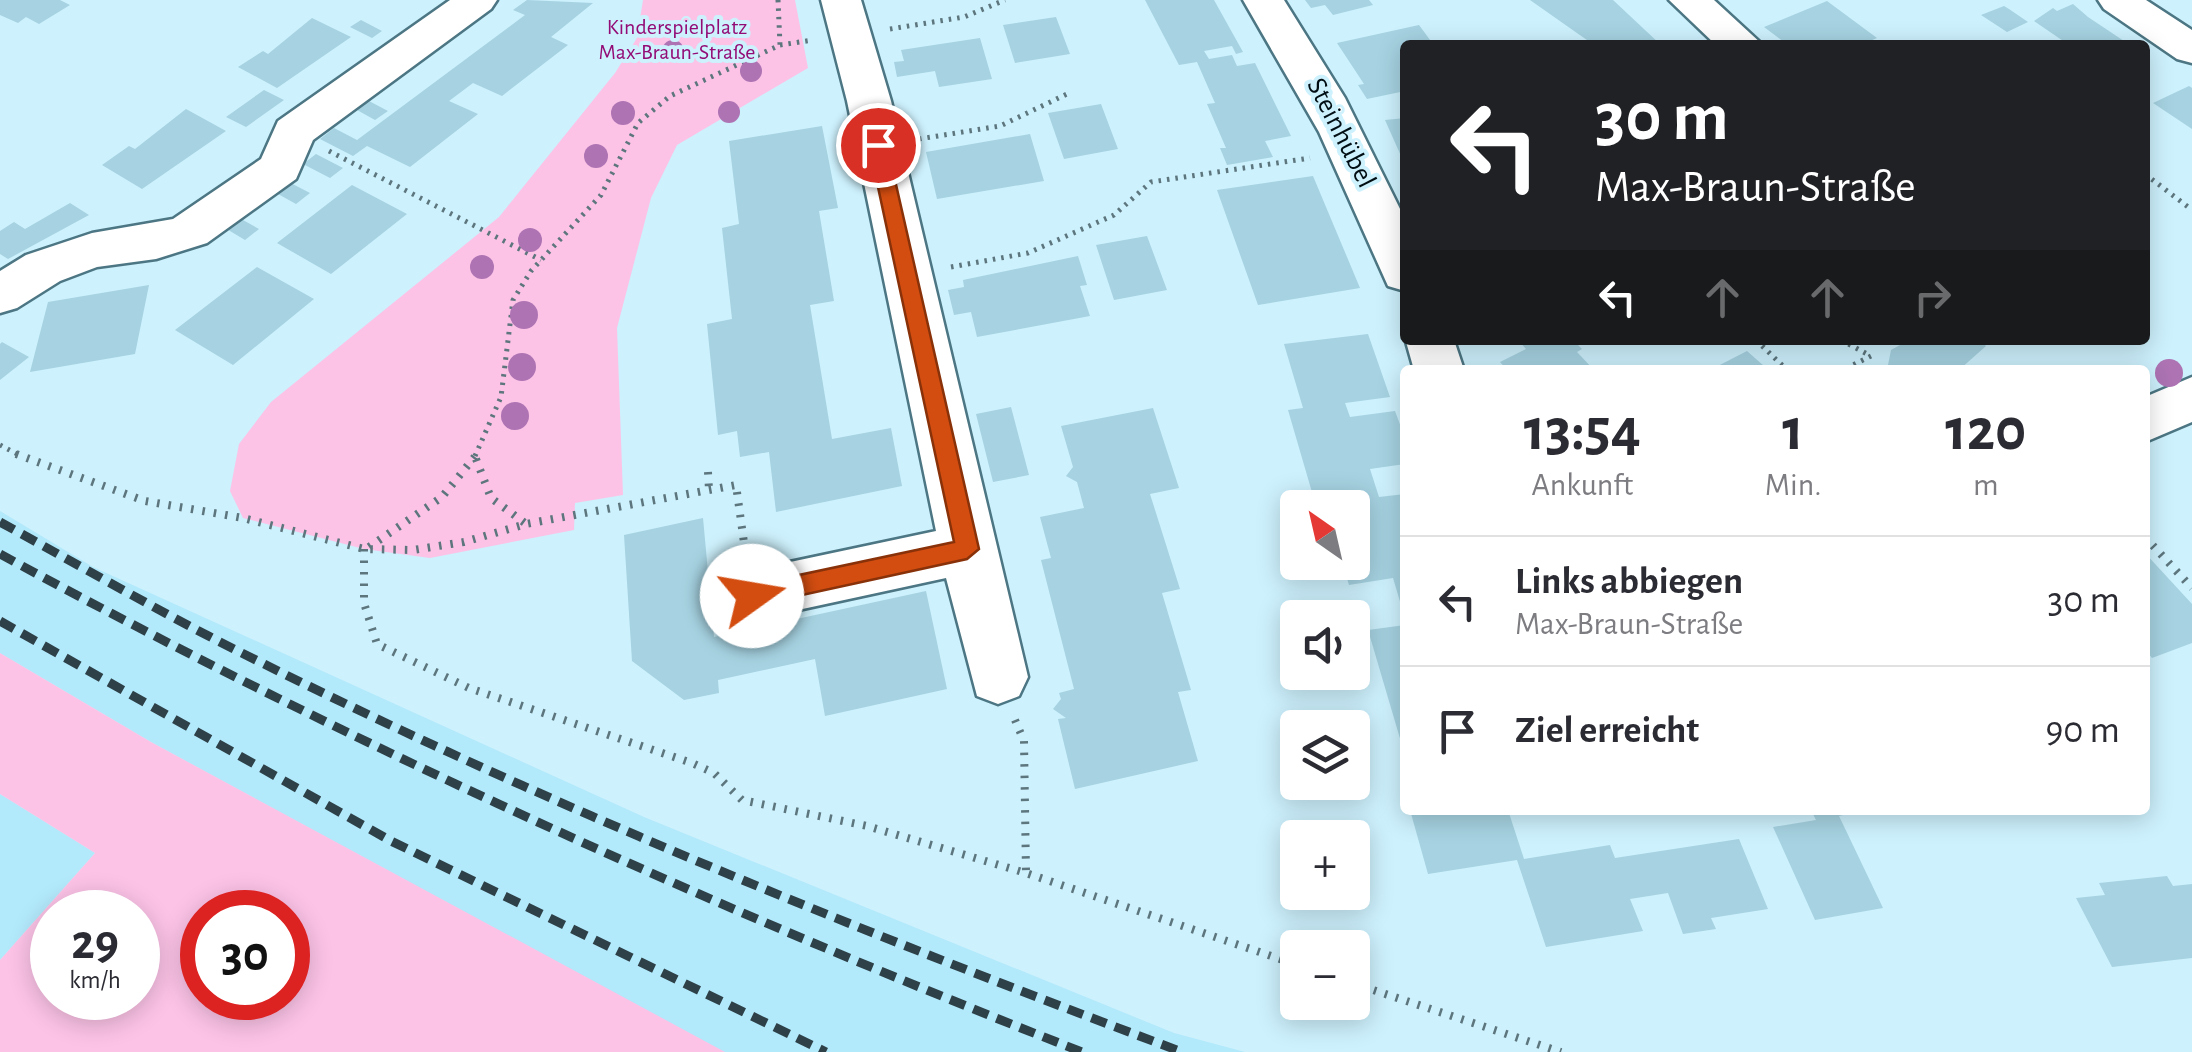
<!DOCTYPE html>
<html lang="de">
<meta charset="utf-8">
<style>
:root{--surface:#fff;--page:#f2f2f3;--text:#2b2b33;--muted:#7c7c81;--line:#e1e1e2}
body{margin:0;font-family:"Alegreya Sans",sans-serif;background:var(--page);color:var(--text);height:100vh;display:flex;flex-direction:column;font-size:38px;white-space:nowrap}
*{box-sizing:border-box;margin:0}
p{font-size:32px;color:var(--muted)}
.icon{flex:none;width:55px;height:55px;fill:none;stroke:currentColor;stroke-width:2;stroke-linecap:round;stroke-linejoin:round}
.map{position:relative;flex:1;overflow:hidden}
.details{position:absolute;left:1400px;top:365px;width:750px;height:450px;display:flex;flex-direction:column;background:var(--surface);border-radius:10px;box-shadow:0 5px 25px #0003}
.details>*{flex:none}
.guide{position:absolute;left:1400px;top:40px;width:750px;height:305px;border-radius:10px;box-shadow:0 5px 25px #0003;background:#202124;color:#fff;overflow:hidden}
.needle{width:65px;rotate:326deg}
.buttons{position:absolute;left:1280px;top:490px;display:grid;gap:20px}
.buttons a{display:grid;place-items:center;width:90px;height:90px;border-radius:10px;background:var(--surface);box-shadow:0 5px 25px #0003;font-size:50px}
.speed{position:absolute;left:30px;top:890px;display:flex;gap:20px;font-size:50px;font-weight:700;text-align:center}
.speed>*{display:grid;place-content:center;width:130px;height:130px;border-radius:50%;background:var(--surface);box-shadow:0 5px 25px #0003;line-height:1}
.speed small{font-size:25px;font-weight:400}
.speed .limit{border:15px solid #d22;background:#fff;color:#111}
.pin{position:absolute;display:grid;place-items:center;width:85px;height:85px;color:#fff;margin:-42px;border:5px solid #fff;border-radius:50%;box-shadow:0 2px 10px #0007}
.me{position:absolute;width:110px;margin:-55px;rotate:77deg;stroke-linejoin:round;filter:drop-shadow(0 0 8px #0008)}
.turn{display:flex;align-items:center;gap:35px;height:210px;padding:0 30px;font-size:45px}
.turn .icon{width:130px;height:130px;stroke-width:2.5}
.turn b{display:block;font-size:70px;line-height:85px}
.lanes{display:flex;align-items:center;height:95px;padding:0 30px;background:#0003;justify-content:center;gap:50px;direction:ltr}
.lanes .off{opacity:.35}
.eta{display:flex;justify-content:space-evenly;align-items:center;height:170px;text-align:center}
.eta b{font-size:60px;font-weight:600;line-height:70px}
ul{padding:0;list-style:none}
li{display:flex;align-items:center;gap:30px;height:130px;padding:0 30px;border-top:2px solid var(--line)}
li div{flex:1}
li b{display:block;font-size:38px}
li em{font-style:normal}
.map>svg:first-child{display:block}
</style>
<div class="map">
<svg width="2192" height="1052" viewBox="0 0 2192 1052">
<rect width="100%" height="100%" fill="#cdf1fd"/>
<path fill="#b2e9fb" d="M0 511 93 567 644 817 1174 1033 1245 1052H725L715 1048 151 742 0 653Z
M0 794 95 853 0 960Z"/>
<path fill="#fcc3e7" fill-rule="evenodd" d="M643 0H795L808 68 677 145 651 198 617 328 623 495 575 503 574 530 430 558 364 549 243 518 230 491 239 444 271 402 499 217 615 73 637 38Z
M0 653 151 742 725 1052H0V960L95 853 0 794ZM138 912V998H52V912ZM202 912H288V998H202Z"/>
<path fill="#a6d2e1" d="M0 0H60L70 5 39 24 26 17 18 23 0 15Z
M527 0 593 3 551 37 568 45 502 96 473 83 449 101 478 114 410 167 367 146 353 156 320 139 334 128 357 140 525 15 513 10Z
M1145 0H1214L1243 52 1236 54 1232 46 1204 51 1209 59 1232 55 1237 66 1255 63 1291 136 1265 141 1273 157 1227 165 1220 148H1226L1207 104 1215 103 1197 62 1179 65Z
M1305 0H1369L1373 5 1333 15 1325 5 1311 8Z
M1530 0H1613L1661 45H1594Z
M1827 1 1877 38 1861 45H1788L1764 27Z
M2073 4 2088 17 2130 45H2069L2034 21 2053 8 2057 11Z
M2004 6 2009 9 2028 22 2007 32 1981 15Z
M1056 17 1070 54 1015 63 1003 25Z
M312 18 351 37 277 88 238 67 263 51 268 54Z
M361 20 382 31 372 38 350 27Z
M1419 25 1433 44 1405 45V91L1367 99 1358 85 1364 84 1337 43Z
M980 38 992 79 939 87 935 71 897 77 894 62 904 61 901 50Z
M2189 86 2192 88V129L2153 103Z
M264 90 284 100 246 127 226 117Z
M369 101 388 111 375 120 357 110Z
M1101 104 1118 149 1064 159 1048 113Z
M186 109 226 131 142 189 102 165 129 146 135 149Z
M1405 118V165L1385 120Z
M822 126 838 208 819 211 834 301 810 305 832 439 891 428 902 486 776 512 769 452 740 457 737 431 718 435 707 324 732 319 722 228 739 224 729 141Z
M1030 134 1044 181 937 199 926 152Z
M316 154 343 168 330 178 303 164Z
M1313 176 1360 288 1258 305 1217 190Z
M283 179 310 193 296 204 269 189Z
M352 185 407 214 331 274 277 243Z
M70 203 89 215 8 259 0 254V231L14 222 25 229Z
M234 215 259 229 245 240 220 225Z
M1147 236 1167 290 1114 300 1096 245Z
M1078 256 1087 285 1080 286 1090 316 977 337 971 312 954 315 948 290 964 287 963 280Z
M257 267 314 299 233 365 175 330Z
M149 285 135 354 30 372 48 302Z
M1368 334 1390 397 1345 403 1350 417 1395 411 1405 438V464L1370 469 1379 497 1405 494 1404 615 1393 578 1349 585 1342 562H1352V508L1316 506 1288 410 1303 408 1284 344Z
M1518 340H1573L1582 349 1577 352 1594 370H1507L1500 362 1526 349Z
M1894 340H1980L1986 346 1959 370H1887L1891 350 1900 345Z
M2 342 29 357 0 380V344Z
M1747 351 1764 366 1710 370Z
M1011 407 1029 475 993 482 976 414Z
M1153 408 1179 488 1150 494 1180 589 1162 593 1191 690 1178 692 1198 761 1075 789 1058 719 1066 718 1053 709 1061 699 1059 693 1074 689 1041 560 1051 558 1040 517 1084 508 1077 482 1066 476 1073 467 1061 426Z
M703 518 714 637 926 591 947 689 825 716 815 659 718 680 719 693 684 700 632 661 624 535Z
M2145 553 2192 604V643L2152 658 2145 649Z
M1405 625V752H1404L1368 630Z
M1410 810H1508L1524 859 1610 845 1615 858 1739 839 1768 909 1711 918 1716 929 1683 934 1668 893 1630 899 1643 931 1546 947 1517 860 1428 874Z
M1811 810H1863L1839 816 1883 908 1815 920 1773 827 1816 820Z
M2167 876 2173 886 2192 884V958L2112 967 2076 898 2105 895 2099 883Z"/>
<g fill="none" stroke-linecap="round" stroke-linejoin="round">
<g stroke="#4c7683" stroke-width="5">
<path id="minor" d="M450 0H497L491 9 313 140 296 179 207 243 156 259 97 267 60 281 17 308 0 313V271L26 255 92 233 173 219 261 159 278 121Z
M821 0H861L891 101 1028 677 1019 696 998 704 977 696 946 578 752 620 732 613 724 595 732 577 752 570 936 531 847 101Z
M1243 0H1284L1345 98 1405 219V291L1388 286 1319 132Z
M1669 0H1714L1763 45H1716Z
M2098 0H2146L2192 30V63L2177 59 2104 9Z
M1405 338 1454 340 1464 370H1414Z
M2192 377V422L2145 442V397Z"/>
</g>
<path stroke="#5d757d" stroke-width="5" stroke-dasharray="2.5 6" stroke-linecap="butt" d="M890 29 964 17 1005 0
M780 45 813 40
M919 139 1000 126 1069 93
M329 151 541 260
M2145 174 2192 210
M951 267 1028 253 1114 215 1151 182 1310 158
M1756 340 1787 370
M1841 340 1871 356 1843 370
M0 445 21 456
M475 456 501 397 513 300 531 271 601 195 638 123 670 96 780 45 778 0"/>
<path stroke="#5d757d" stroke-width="8" stroke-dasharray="2.5 9" stroke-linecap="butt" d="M16 454 145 501 243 518 364 549 413 550 464 542 526 524 736 485 745 550
M476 459 491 498 525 523
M708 472 709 490
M2145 537 2192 588
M369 547 442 497 477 454
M364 549V603L377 644 469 688 692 763 714 773 742 800 867 826 1026 873 1298 965
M1015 720 1024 741 1026 873
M1352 983 1561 1052"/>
<use href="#minor" fill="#fff" fill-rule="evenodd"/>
<path stroke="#2e4148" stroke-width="9" stroke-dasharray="16 9" stroke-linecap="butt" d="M0 522C86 569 172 619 260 662 559 811 870 935 1182 1052
M0 554C350 744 711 907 1082 1052
M0 621 391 841 826 1052"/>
</g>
<g fill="#ad73b3">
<circle cx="673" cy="51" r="11"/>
<circle cx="751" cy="71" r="11"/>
<circle cx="623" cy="113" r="12"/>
<circle cx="729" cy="112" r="11"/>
<circle cx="596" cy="156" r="12"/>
<circle cx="530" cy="240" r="12"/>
<circle cx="482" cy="267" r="12"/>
<circle cx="524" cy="315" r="14"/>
<circle cx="522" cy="367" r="14"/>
<circle cx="2169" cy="373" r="14"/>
<circle cx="515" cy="416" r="14"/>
</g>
<path fill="#d34d10" stroke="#89320a" stroke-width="2.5" d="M878 139 887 145 979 549 967 559 752 606 740 596 752 585 954 542 869 145Z"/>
<g text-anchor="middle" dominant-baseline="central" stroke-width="8" stroke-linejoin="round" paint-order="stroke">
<g font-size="22" fill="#930c76" stroke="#cdf1fd">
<text x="677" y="27">Kinderspielplatz<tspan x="677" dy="25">Max-Braun-Straße</tspan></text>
</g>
<g font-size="28" fill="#010f14" stroke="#cdf1fd">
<text transform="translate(1341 133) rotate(63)">Steinhübel</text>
</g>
</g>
</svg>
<div class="buttons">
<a><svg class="needle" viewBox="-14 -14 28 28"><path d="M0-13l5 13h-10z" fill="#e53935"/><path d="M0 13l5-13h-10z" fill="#7c7c81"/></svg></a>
<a><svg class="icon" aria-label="sound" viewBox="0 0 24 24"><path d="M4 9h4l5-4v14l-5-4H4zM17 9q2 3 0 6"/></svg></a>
<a><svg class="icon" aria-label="layers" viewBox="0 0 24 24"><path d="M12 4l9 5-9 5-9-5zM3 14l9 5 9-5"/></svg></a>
<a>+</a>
<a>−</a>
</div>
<div class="speed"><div>29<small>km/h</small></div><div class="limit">30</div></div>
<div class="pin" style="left:878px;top:145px;background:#d93025"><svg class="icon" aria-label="arrive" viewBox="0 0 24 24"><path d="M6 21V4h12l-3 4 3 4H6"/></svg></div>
<svg class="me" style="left:752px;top:596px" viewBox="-20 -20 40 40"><circle r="19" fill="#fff"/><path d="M0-13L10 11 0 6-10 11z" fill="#d34d10"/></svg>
<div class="guide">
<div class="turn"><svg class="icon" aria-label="left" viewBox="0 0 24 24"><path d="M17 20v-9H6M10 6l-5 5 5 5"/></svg><div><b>30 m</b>Max-Braun-Straße</div></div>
<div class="lanes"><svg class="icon" aria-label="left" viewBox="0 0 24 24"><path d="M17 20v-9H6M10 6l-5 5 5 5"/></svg><svg class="icon off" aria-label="ahead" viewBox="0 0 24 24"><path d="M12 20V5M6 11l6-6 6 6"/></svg><svg class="icon off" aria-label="ahead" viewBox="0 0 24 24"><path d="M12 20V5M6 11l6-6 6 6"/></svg><svg class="icon off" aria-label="right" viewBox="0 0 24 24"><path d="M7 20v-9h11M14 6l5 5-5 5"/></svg></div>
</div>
<section class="details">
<div class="eta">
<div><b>13:54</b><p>Ankunft</p></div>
<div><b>1</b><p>Min.</p></div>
<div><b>120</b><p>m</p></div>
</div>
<ul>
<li><svg class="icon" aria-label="left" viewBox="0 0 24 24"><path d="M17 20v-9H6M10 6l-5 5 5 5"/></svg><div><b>Links abbiegen</b><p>Max-Braun-Straße</p></div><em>30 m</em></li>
<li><svg class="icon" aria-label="arrive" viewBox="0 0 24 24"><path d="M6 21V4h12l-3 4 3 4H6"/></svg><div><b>Ziel erreicht</b></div><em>90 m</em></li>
</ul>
</section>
</div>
